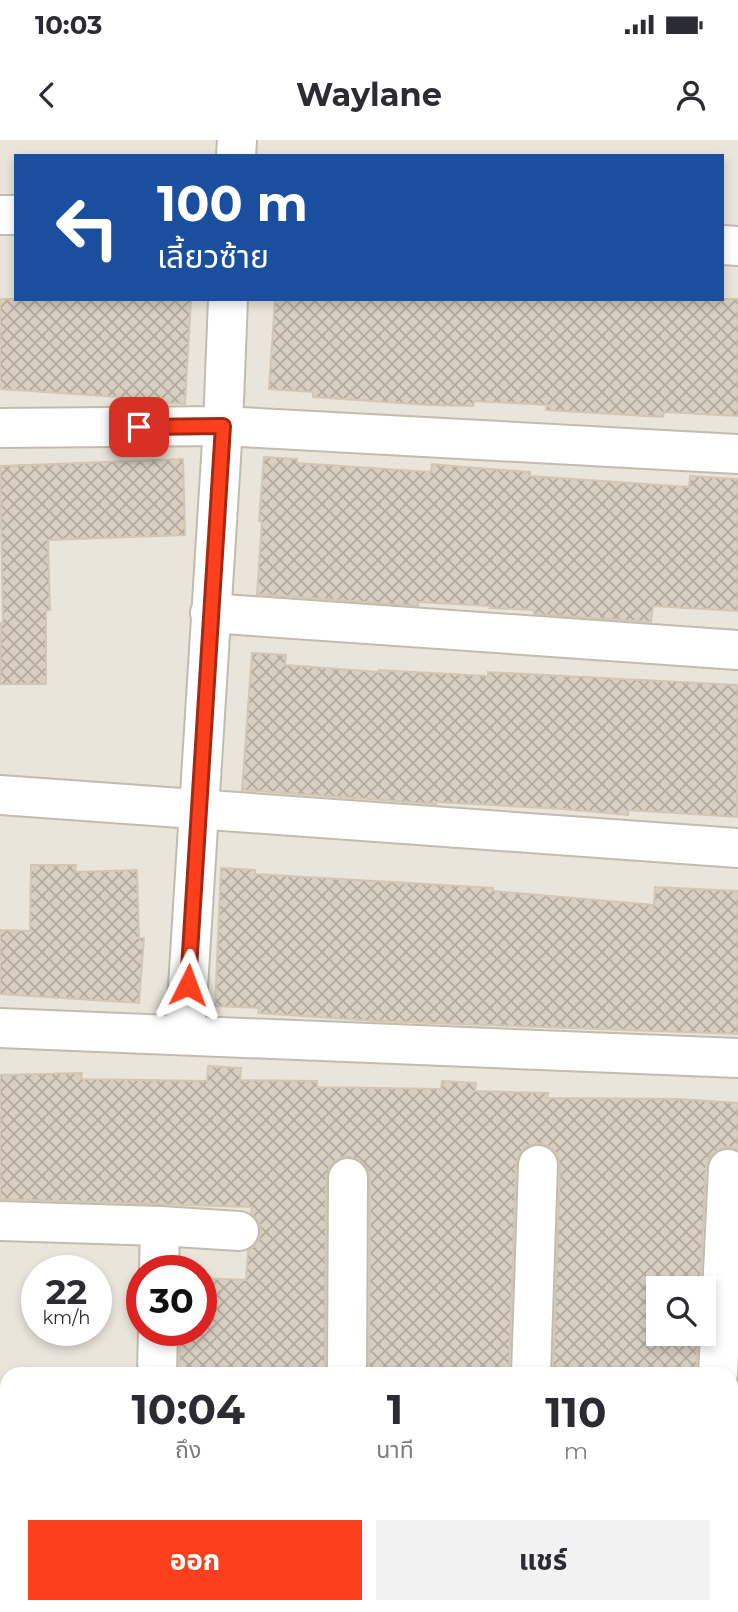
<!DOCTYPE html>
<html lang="th">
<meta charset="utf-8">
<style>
:root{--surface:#fff;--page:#f2f2f3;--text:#2b2b33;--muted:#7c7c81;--accent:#fc3f1d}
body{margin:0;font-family:Montserrat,"Noto Sans Thai",sans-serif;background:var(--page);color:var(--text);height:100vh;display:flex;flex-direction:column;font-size:26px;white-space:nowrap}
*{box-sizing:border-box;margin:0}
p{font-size:23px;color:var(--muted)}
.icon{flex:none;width:38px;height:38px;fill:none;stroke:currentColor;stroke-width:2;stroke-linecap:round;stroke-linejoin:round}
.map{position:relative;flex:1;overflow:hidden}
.panel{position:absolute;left:0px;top:1227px;width:738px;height:247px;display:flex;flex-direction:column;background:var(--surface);border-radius:21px 21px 0 0;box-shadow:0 4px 10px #0003}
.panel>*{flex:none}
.banner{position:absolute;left:14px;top:14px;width:710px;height:147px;border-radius:0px;box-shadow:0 4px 10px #0003;background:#1a4fa0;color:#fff;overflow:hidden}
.buttons{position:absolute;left:646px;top:1136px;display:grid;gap:14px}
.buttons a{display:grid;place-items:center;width:70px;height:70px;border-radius:0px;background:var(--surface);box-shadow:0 4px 10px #0003;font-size:35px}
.speed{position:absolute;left:21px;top:1115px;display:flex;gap:14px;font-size:35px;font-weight:700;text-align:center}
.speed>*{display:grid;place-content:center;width:91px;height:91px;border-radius:50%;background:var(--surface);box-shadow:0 4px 10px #0003;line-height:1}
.speed small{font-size:18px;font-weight:400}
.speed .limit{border:10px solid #d22;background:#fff;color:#111}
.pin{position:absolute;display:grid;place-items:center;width:60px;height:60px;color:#fff;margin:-30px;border-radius:14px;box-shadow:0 4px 10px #0006}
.me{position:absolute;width:77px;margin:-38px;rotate:3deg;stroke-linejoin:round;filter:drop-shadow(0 0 5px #0008)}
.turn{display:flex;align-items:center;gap:24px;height:147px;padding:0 28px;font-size:32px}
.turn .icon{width:91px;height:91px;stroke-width:2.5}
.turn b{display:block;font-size:49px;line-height:60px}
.eta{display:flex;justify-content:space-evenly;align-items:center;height:119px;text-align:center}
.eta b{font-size:42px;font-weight:700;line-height:49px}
.primary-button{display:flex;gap:14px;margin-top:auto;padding:14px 28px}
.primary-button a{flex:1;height:80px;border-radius:0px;background:var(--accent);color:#fff;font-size:28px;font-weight:700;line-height:80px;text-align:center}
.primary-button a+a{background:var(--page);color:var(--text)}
.status{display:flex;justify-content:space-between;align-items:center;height:49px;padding:0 35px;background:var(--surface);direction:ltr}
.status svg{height:19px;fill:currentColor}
header{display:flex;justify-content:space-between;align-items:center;height:91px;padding:0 28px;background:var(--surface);font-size:32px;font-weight:700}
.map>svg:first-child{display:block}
</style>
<div class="status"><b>10:03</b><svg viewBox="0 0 49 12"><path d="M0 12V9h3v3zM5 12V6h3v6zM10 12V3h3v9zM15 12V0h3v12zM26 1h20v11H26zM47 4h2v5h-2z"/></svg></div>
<header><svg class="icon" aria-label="back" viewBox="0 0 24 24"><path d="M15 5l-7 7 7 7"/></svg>Waylane<svg class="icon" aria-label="person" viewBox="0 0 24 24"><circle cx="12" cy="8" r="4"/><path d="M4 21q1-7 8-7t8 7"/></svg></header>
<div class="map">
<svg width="738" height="1472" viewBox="0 0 738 1472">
<defs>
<pattern id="building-cross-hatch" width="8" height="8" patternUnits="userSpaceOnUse" patternTransform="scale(1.75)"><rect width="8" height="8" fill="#d8cfc1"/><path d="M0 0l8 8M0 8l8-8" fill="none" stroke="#b1aa9e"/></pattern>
</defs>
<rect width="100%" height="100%" fill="#f6f3ec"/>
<path fill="#eae5da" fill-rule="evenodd" d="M0 0H738V1467H727L732 1466V1234H7V1434L0 1433ZM16 16H723V159H16ZM37 1130H96V1190H37ZM142 1130H201V1190H142ZM658 1148H704V1194H658Z"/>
<path fill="url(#building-cross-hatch)" stroke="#d3c7b4" stroke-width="2" d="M0 159H191L185 264 120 260V257L0 249Z
M275 159H738V276L664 272 663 277 630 275 546 270 547 265 474 261 473 266 430 265 313 257V252L269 249Z
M264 317 297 319V323L431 332 432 324 465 327 530 332V336L689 347 690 336 738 339V471L653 466 651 482 534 474V470L490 468 491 466 418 462V466L257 454 262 382 259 381Z
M183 319 185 395 48 400 50 470H46V544H0L1 483H3L0 326Z
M252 513 286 515 285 525 379 532V530L488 536V532L738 545 737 677 628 670V675L563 669 437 662 436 664 242 650Z
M31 725H76L75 732 137 730 139 798H144L139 863 0 854V790L30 791Z
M221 728 255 730V734L493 748V751L654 765 655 747 738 751V894L376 881 258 873 259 868 215 866Z
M208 926 241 928 240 940 317 941V947L441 949 442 941 476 943 475 951 548 953 547 958 678 959 738 963V1010L728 1007 717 1010 709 1018 706 1027 700 1148H658V1194H698L696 1234 614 1229 613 1234H553L560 1026 558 1015 550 1007 538 1003 527 1006 520 1013 516 1024 509 1234H369L370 1038 367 1028 360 1020 347 1016 337 1019 330 1026 326 1038 325 1234H179L180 1190H201V1138L246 1140 248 1111 257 1104 261 1093 259 1082 251 1073 252 1067 0 1059V935L82 933 81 939 207 941Z"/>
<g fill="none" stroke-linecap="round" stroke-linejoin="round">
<g stroke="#c2bbae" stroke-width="42">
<path id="minor" d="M236 16 237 0
M0 75H16
M723 105 738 106
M0 288 223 286 738 314
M210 473 738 510
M0 655 738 708
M0 888 738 918
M185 895 223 286 228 159
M0 1081 160 1086 239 1091
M159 1130 160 1086
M157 1234 158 1190
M347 1234 348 1038
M531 1234 538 1025
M718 1234 728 1029
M0 1290H7
M732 1342H738"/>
</g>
<use href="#minor" stroke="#fff" stroke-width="38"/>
</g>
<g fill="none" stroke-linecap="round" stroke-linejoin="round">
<g stroke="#a42913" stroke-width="18">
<path id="route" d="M139 287 223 286 188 845"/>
</g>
<use href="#route" stroke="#fc3f1d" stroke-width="12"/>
</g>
</svg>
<div class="buttons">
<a><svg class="icon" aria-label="search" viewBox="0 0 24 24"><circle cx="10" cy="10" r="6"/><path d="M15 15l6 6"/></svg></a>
</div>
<div class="speed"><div>22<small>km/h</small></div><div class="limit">30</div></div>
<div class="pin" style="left:139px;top:287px;background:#d93025"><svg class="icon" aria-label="arrive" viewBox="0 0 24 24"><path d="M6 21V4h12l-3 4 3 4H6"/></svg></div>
<svg class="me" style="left:188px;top:845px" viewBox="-20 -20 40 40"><path d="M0-17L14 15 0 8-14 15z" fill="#fc3f1d" stroke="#fff" stroke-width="4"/></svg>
<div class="banner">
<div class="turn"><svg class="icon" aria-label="left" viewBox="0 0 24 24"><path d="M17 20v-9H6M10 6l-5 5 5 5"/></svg><div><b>100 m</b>เลี้ยวซ้าย</div></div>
</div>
<section class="panel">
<div class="eta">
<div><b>10:04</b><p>ถึง</p></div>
<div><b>1</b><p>นาที</p></div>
<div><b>110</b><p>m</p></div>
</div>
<div class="primary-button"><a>ออก</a><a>แชร์</a></div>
</section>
</div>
